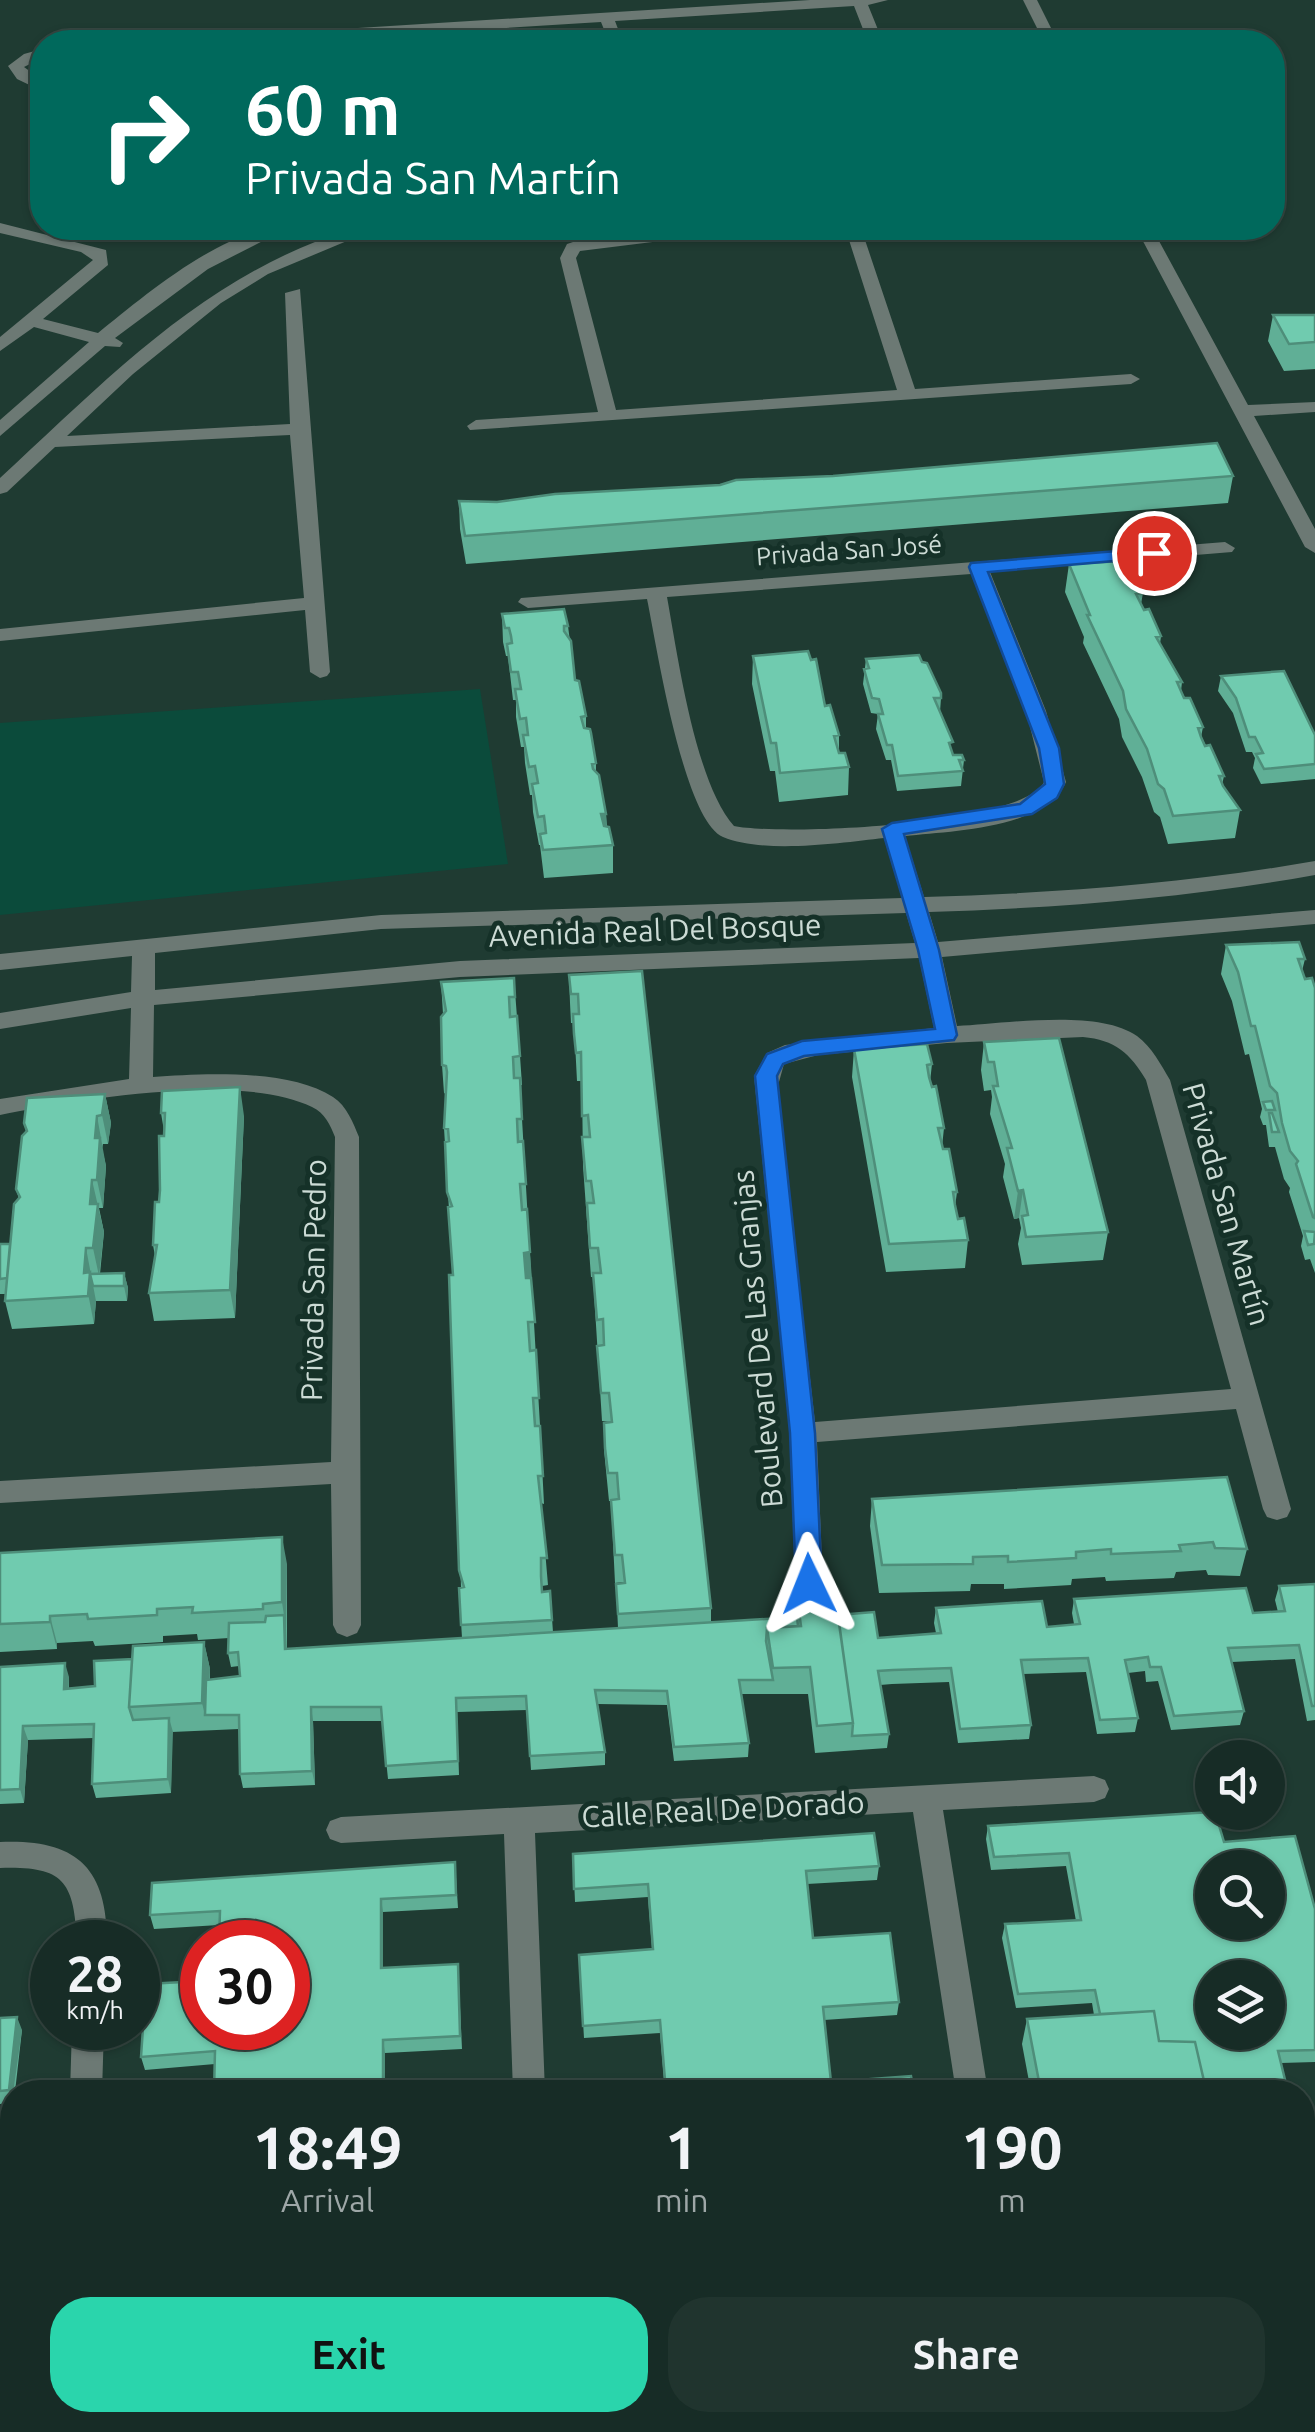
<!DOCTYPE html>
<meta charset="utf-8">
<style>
:root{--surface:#172c26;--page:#20342e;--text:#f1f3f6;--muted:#9ea7a7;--line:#364843;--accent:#2ad5ac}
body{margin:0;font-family:Ubuntu,sans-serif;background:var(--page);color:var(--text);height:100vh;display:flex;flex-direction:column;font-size:38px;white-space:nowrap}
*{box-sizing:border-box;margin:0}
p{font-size:32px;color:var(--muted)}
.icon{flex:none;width:55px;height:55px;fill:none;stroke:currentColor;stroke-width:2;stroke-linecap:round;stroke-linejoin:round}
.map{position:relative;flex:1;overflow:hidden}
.side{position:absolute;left:0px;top:2080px;width:1315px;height:352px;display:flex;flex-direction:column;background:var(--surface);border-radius:40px 40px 0 0;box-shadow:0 2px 8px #0004,0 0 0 2px var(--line)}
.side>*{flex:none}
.hud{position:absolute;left:30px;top:30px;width:1255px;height:210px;border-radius:40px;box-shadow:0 2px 8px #0004,0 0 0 2px var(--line);background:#00695c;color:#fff;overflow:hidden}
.controls{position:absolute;left:1195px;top:1740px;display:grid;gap:20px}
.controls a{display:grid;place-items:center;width:90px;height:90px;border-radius:50%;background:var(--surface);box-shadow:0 2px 8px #0004,0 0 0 2px var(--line);font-size:50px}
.speed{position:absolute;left:30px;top:1920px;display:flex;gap:20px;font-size:50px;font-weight:700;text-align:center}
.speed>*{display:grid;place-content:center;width:130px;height:130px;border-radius:50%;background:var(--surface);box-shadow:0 2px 8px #0004,0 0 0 2px var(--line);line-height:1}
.speed small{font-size:25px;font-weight:400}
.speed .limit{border:15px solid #d22;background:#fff;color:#111}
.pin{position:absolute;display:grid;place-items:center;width:85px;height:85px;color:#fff;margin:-42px;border:5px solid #fff;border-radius:50%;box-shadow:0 2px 10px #0007}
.me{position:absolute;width:110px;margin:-55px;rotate:358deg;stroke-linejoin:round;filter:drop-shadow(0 0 8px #0008)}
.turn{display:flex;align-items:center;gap:35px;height:210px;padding:0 50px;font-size:45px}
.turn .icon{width:130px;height:130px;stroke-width:2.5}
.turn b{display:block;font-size:70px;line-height:85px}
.eta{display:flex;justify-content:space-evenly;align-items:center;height:170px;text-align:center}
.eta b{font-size:60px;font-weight:600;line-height:70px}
.action{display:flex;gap:20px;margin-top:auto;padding:20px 50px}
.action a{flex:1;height:115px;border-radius:40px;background:var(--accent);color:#111;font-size:40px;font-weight:600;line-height:115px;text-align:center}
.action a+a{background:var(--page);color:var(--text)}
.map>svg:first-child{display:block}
</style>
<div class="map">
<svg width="1315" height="2432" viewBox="0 0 1315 2432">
<rect width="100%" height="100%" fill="#1f3b32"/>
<path fill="#0b4b3b" d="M480 689 508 864 0 915V723Z"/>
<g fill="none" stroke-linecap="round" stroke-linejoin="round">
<path fill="#6c7974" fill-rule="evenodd" d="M810 0H888L868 5 883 42H868L854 6 615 21 623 42H609L601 22 278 42H206L214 37Z
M1023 0H1037L1058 42H1044Z
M42 49V58L24 67 42 80V91L17 79 8 66 24 54Z
M0 223 106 250 108 265 43 319 98 333C144 296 228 224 288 228L208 269 115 338 123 343 120 347 105 346 0 436V420L89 342 34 327 0 351V337L93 260 81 252 0 233Z
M354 228H378L268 274 221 303 133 374 67 436 290 424 285 293 300 289 330 672 327 676 320 678 310 672 305 610 0 641V629L304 598 290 435 55 447 7 492 0 494V478C111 376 206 274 354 228Z
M684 228H795L787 233 717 234 580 251 576 258 616 410 897 390 849 240 821 228H844L864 237 915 389 1131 374 1140 379 1131 384 470 430 467 426 476 420 598 412 560 258 567 244 585 238Z
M1136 228H1152L1248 405 1315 402V412L1254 416 1315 529V553L1305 547Z
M1225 542 1235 548 1232 552 990 572 1046 711 1066 782C1046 829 950 831 905 836L924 897C1056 893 1185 884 1315 861V875C1186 898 1059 908 929 912L938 942 1315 910V924L942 957 957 1026C1004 1024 1098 1008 1137 1036 1152 1047 1161 1065 1170 1080L1291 1509 1287 1517 1277 1520 1267 1517 1263 1509 1236 1409 817 1442 823 1584 819 1592 809 1596 799 1592 795 1584 790 1433 754 1076 767 1053 785 1045 934 1028 919 958 460 977 154 1005 153 1077C203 1073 290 1069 333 1097 347 1106 353 1123 359 1137L361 1625 357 1633 347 1637 337 1633 333 1625 331 1484 0 1503V1481L331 1462 335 1137C330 1125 325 1113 312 1107 242 1072 77 1099 0 1115V1099L129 1079 131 1008 0 1029V1013L131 992 132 956 0 970V954L381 915 902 898 884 838C840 843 764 854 723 837 683 820 656 642 647 599L528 608 518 602 521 598ZM971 574 1026 711 1044 782C1024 825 782 836 734 826 695 782 678 657 667 597ZM906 913 915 943 460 961 155 990V953L381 929ZM1083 1037C1115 1040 1130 1053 1146 1080L1231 1389 815 1422 777 1089 784 1064 818 1055 947 1043Z
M1094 1776 1105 1780 1109 1789 1105 1798 1094 1802 943 1810 988 2092H956L913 1812 535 1833 545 2092H513L504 1834 341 1843 330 1839 326 1830 330 1821 341 1817Z
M0 1842C75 1839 107 1866 107 1942H77C74 1881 64 1866 0 1868Z
M72 2028H104L102 2092H70Z
M56 2420H92L91 2432H55Z
M522 2420H558V2432H522Z
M1004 2420H1040L1042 2432H1006Z"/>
</g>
<path fill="#60af96" d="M1273 315H1315V369L1284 371 1268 341Z
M1233 476 1228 503 466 564 460 529 459 501 497 502Z
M1069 564 1126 567 1143 593 1141 604 1161 636 1160 644 1182 682 1181 691 1203 727 1201 737 1224 776 1222 785 1240 810 1235 838 1168 844 1160 817 1154 812 1142 777 1122 737 1119 719 1083 643 1084 637 1065 592Z
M502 614 568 626 575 680 586 716V728L596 763V773L606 814 607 827 613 845V873L544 878 540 845H539L533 812 532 795H530L525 763 524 747H521L516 717V700H513L508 656H506L503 642Z
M753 656 811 660 825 706 839 735V753L849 767 848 795 779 802 775 771H770L752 684Z
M866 659 941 698 940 712 953 755 964 760 961 786 897 791 891 760H886L876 729 878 714 871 713 863 684Z
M1221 676 1315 735V779L1261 784 1253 768 1255 758 1252 752H1246L1233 713 1218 691Z
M1226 945 1305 959 1302 971 1305 979 1315 988V1273L1310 1259 1305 1260 1301 1246 1303 1236 1289 1192 1290 1188 1284 1179 1275 1147H1269L1266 1125H1263L1260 1117 1262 1109 1249 1054 1245 1055 1232 1001 1221 974Z
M642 971 711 1608V1623L797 1617 798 1604 838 1615 878 1638 936 1633 934 1623 936 1608 1047 1627 1074 1624 1072 1613 1074 1599 1253 1613 1278 1612 1275 1600 1279 1586 1315 1584V1720L1307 1721 1295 1659 1232 1662 1244 1711 1240 1725 1171 1730 1158 1681 1146 1682 1145 1671 1128 1673 1138 1718 1135 1732 1097 1734 1086 1672 1023 1674 1031 1725 1029 1739 958 1743 949 1682 892 1684 880 1685 889 1734 887 1748 815 1753 808 1694H741L749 1743 748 1757 674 1761 667 1705 597 1704 605 1752V1765L531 1770 527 1710 457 1712 459 1775 388 1779 382 1721H313L315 1785 243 1788 240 1774 239 1729 172 1732 171 1793 96 1798 92 1784 94 1738 28 1740 24 1803 0 1804V1667L69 1677V1688L95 1686 132 1659 204 1642 210 1669V1680L240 1676 239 1666 231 1667 228 1653 229 1638 198 1640 197 1634 163 1636V1642L95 1646 93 1641 57 1643V1649L0 1652V1553L287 1564V1649L462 1638 459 1588H461L453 1275 444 1128 446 1094 444 1093 442 1065 443 1014 441 982 514 978 520 1056 522 1085H520L540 1425 535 1426H540L544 1504 541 1503 548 1585 542 1586V1592L550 1591 553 1632 618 1628 616 1584 623 1583V1582L615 1583 611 1501H609L604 1450V1423L610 1422 602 1421 593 1277H591L583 1166 582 1081H577L574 1023H571L570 1003 569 975Z
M984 1042 1108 1232 1103 1260 1022 1265 1018 1244 1021 1228 1019 1218 1014 1219 1003 1177 1005 1164 990 1114 992 1097 991 1090 984 1091 981 1070Z
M854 1049 932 1064 930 1082 944 1128 942 1147 957 1192 955 1207 958 1219 968 1240 965 1268 886 1272 852 1077Z
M105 1094 111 1123 108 1144H103L102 1149 106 1166 103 1208H99L104 1232 100 1274 124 1273 128 1288 127 1301H96L94 1324 12 1329 5 1301 6 1294H0V1244H10L19 1199 16 1189 26 1132 24 1123Z
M161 1113 244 1116 235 1318 154 1321 149 1293 155 1256 153 1245 159 1202 164 1131Z
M1227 1477 1247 1549 1240 1576 1208 1575 1206 1570 1176 1572 1174 1578 1106 1581 1105 1577 1072 1579 1071 1585 1004 1589V1584H971L970 1591 879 1593 870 1526 872 1499Z
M988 1826 1224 1842 1315 1909V2062L1281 2063 1288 2092H1031L1022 2044 1027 2019 1094 2015 1092 2003 1016 2008 1002 1938 1005 1924 1076 1921 1066 1866 991 1870 986 1839Z
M573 1854 879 1866 877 1880 807 1884 813 1938 899 2002 897 2015 824 2020 665 2092 660 2033 584 2038 579 1955 652 1949 648 1897 575 1902Z
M455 1862 458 1908 383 1912V1968L458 1964 462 2049 385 2053V2092H214L215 2064 145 2070 141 2057 288 2028 219 1925 154 1929 150 1915Z
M0 2018 22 2030 15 2092H12V2103L0 2104Z
M1315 2123V2432H1091L1089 2420H1302V2124Z"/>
<path fill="#4e8e7a" d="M601 814H606L607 842Z
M240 1087 244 1116 235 1318 230 1290Z
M105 1094 111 1123 108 1144 102 1115Z
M97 1116 106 1166 103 1208 97 1180 95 1138Z
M92 1180 104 1232 99 1276 93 1248 90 1204Z
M1023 1190 1019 1218 1014 1219 1018 1191Z
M86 1248 96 1301 94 1324 84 1273Z
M530 1252 532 1280 526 1281 524 1253Z
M124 1273 128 1288 127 1301 124 1286Z
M282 1537 287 1564 286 1629 282 1602Z
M284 1615 286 1629 287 1663 285 1649Z
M50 1616 57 1643V1649L50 1622Z
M204 1642 210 1669 208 1715H205L202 1703Z
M65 1663 69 1677 68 1703 64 1689Z
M311 1707 313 1721 315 1785 312 1771Z
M169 1718 173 1732 171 1793 168 1779Z
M23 1726 28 1740 24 1803 20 1789Z
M381 1899 383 1912V1981L381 1968Z
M17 2017 22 2030 12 2100 9 2090Z
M383 2040 385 2053V2092H383Z
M2 2165 7 2178 0 2252V2189Z"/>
<path fill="#70cbaf" stroke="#4e8e7a" stroke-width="2.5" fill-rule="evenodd" d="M1273 315H1315V342L1289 344Z
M1217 443 1233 476 465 536 459 501 497 502 555 494 720 485 736 480 833 476Z
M1123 561 1126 567H1130L1143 593 1136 594 1144 610 1149 609 1161 636 1156 637 1182 682H1177L1184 698H1190L1203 727 1198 728 1201 737 1205 746 1210 745 1224 776H1219L1223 786 1240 810 1173 816 1164 789 1158 784 1147 749 1126 709 1123 691 1087 615H1090L1069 564Z
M564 609 568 626H564V631L571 641 575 680 579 681 586 716 581 717 584 728 590 729 591 733 596 763 592 764 593 769 599 775 606 814H601L604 826 609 827 613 845 543 850 540 834 546 833 545 824 544 816 538 817 532 784 538 783 535 766 529 767 523 735H528L526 718 520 719 515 689H521L518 672H511L507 644 512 643 511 636 509 628H505L502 614Z
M808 651 811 660 816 659 825 706 830 705 839 735 834 736 839 753H845L849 767 780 773 776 743H771L753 656Z
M919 655 922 662 927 663 941 693V698H934L953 742 949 743 953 755H962L964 760H959L963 771 898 776 892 745H887L878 714H883L879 699 872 698 864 669 869 668 866 659Z
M1284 671 1315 735V764L1264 769 1256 754 1263 753 1255 737H1249L1236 698 1221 676Z
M1299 942 1305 959H1298L1305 979 1312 978 1315 988V1218L1313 1217 1296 1164 1298 1161 1290 1151 1282 1123 1277 1093 1270 1086 1255 1026H1251L1238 972 1226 945Z
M642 971 711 1608 618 1614 616 1584 625 1583 622 1555H615L611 1500 619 1499 618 1487 617 1473H608L605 1448 604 1423 612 1422 609 1393H601L597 1346 604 1345 603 1319 597 1320 593 1273H601L598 1248H590L587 1203H594L591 1181H586L582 1137H590L588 1115 582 1116 581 1052 576 1053 574 1034 573 1014H579L578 994H571L569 975Z
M514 978 515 997H509L510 1017 517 1016 520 1056 513 1057 514 1078H520L522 1119H517L518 1142 523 1141 526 1184H520L522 1210 527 1209 530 1252 524 1253 526 1278H531L535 1322H528L530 1351 536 1350 539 1398H533L535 1426H540L543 1476H538L547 1558H541V1576L542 1592 550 1591 552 1620 461 1625 459 1588 464 1587 459 1570 449 1275H453L448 1207 452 1206 447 1192 445 1142 449 1141 448 1129 444 1128 447 1072 446 1066 442 1065 441 1017 446 1011 441 982Z
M1059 1038 1108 1232 1026 1237 1022 1216 1028 1215 1023 1190 1018 1191 1007 1148H1012L993 1086H998L994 1062H988L984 1042Z
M927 1044 932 1064 927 1065 929 1077 932 1087 936 1086 944 1128H938L943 1149H949L957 1192H953L955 1205 958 1219 964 1218 968 1240 889 1244 854 1049Z
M240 1087 230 1290 149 1293 157 1245H153L155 1202H159L160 1190 159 1136H164L165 1113H161L162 1091Z
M105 1094 102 1115 97 1116 95 1138H100L97 1180H92L90 1204H98L93 1248H86L84 1273 90 1272 88 1296 5 1301 14 1204 20 1197 16 1189 22 1136 27 1131 24 1123 27 1098Z
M1272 1101 1275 1110H1266L1263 1102Z
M1269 1113H1272L1279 1132H1272Z
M1304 1231 1315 1232 1314 1244 1308 1245Z
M0 1244H10L7 1278 0 1279Z
M124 1273V1286H93L90 1274Z
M1227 1477 1247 1549 1215 1548 1213 1542 1179 1545 1181 1551 1111 1554V1549L1076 1552V1558L1008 1562V1556L973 1557V1564L882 1565 872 1499Z
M282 1537V1602L263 1604V1609L192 1613 193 1607 157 1609V1615L88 1619 87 1614 50 1616V1622L0 1624V1553Z
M1315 1584V1706H1312L1299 1645 1228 1648 1244 1711 1174 1716 1161 1667H1150L1148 1657 1125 1660 1138 1718 1100 1720 1088 1658 1021 1660 1031 1725 960 1729 951 1668 893 1670 878 1671 889 1734 852 1736 853 1723 838 1615 874 1612 878 1638 941 1633 936 1608 1042 1601 1047 1627 1080 1624 1074 1599 1246 1588 1253 1613 1285 1611 1279 1586Z
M836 1602 853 1723 817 1726 810 1667 773 1668 767 1628 801 1626 798 1604Z
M284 1615 285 1649 797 1617 798 1626 767 1628 766 1641 773 1680H739L749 1743 674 1747 667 1691 595 1690 605 1752 530 1756 526 1696 456 1698 458 1761 386 1766 381 1707H311L312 1771 240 1774 239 1715H205L206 1680 240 1676 238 1652 228 1653 229 1623 265 1622 266 1616Z
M204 1642 202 1703 129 1707 133 1646Z
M132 1659 129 1707 133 1720 169 1718 168 1779 92 1784 94 1724 23 1726 20 1789 0 1790V1667L65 1663 64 1689 95 1686 94 1661Z
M1212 1812H1215L1224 1842 1295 1836 1315 1909V2050L1278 2051 1288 2092H1201L1204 2081 1195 2042 1159 2041 1154 2011 1100 2014 1095 1990 1018 1994 1005 1924 1081 1920 1069 1853 994 1857 988 1826ZM1212 1868H1268V1922H1212ZM1212 1978H1268V2032H1212Z
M874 1833 879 1866 806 1871 813 1938 890 1933 899 2002 823 2007 831 2082 911 2076 914 2092H666L660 2020 583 2026 579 1955 653 1949 648 1884 574 1889 573 1854Z
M455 1862 456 1895 381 1899V1968L458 1964 460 2036 383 2040V2092H214L215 2051 141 2057 146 1984 202 1981V2028H288V1942H219L220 1911 150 1915 152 1883Z
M1154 2011 1159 2041 1195 2042 1204 2081 1069 2092H1041L1027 2019Z
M17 2017 9 2090 0 2091V2018Z
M1315 2123V2204L1313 2205 1315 2213V2233L1302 2234V2124Z
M1315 2233V2286H1304L1309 2302H1315V2367H1305L1302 2353V2234Z
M1307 2296H1315V2302H1309Z
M1302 2377 1315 2378V2432H1096L1094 2420H1302Z
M202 2420H385V2432H202Z
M667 2420H962L964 2432H607V2425Z"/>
<path fill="#1a73e8" stroke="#114b97" stroke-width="2.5" d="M1154 548 1160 549V557L988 572 1059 748 1064 784 1057 798 1032 814 904 834 939 950 957 1035 954 1040 804 1056 783 1064 777 1076 815 1433 822 1584 818 1592 809 1595 800 1592 796 1584 790 1433 755 1076 767 1054 802 1041 935 1029 918 950 882 829 892 823 1020 804 1045 784 1039 748 969 567 971 563Z"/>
<g text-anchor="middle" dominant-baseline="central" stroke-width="10" stroke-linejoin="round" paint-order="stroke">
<g font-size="25" fill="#ccdbd5" stroke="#153128">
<text transform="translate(849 550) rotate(-4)">Privada San José</text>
</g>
<g font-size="30" fill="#ccdbd5" stroke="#153128">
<text transform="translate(655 930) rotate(-2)">Avenida Real Del Bosque</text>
<text transform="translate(1227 1204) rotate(74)">Privada San Martín</text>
<text transform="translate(313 1280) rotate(-89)">Privada San Pedro</text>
<text transform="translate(757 1339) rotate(-95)">Boulevard De Las Granjas</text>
<text transform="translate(723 1809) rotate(-3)">Calle Real De Dorado</text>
</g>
</g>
</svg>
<div class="controls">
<a><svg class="icon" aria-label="sound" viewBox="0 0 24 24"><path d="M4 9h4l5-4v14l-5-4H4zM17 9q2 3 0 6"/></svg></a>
<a><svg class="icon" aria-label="search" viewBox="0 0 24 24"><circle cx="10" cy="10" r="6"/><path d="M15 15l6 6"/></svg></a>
<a><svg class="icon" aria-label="layers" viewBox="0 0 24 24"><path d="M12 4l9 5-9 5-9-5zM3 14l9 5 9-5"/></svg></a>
</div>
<div class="speed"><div>28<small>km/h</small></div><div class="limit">30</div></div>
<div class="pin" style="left:1154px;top:553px;background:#d93025"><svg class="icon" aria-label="arrive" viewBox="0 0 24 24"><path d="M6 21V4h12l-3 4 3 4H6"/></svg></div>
<svg class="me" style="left:809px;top:1584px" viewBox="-20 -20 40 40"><path d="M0-17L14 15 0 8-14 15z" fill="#1a73e8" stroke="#fff" stroke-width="4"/></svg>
<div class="hud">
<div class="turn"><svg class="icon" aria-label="right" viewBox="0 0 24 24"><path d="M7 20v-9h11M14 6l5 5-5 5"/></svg><div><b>60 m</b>Privada San Martín</div></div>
</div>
<section class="side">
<div class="eta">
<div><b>18:49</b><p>Arrival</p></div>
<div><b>1</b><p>min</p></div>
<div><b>190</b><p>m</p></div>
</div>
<div class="action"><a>Exit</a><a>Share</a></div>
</section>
</div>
